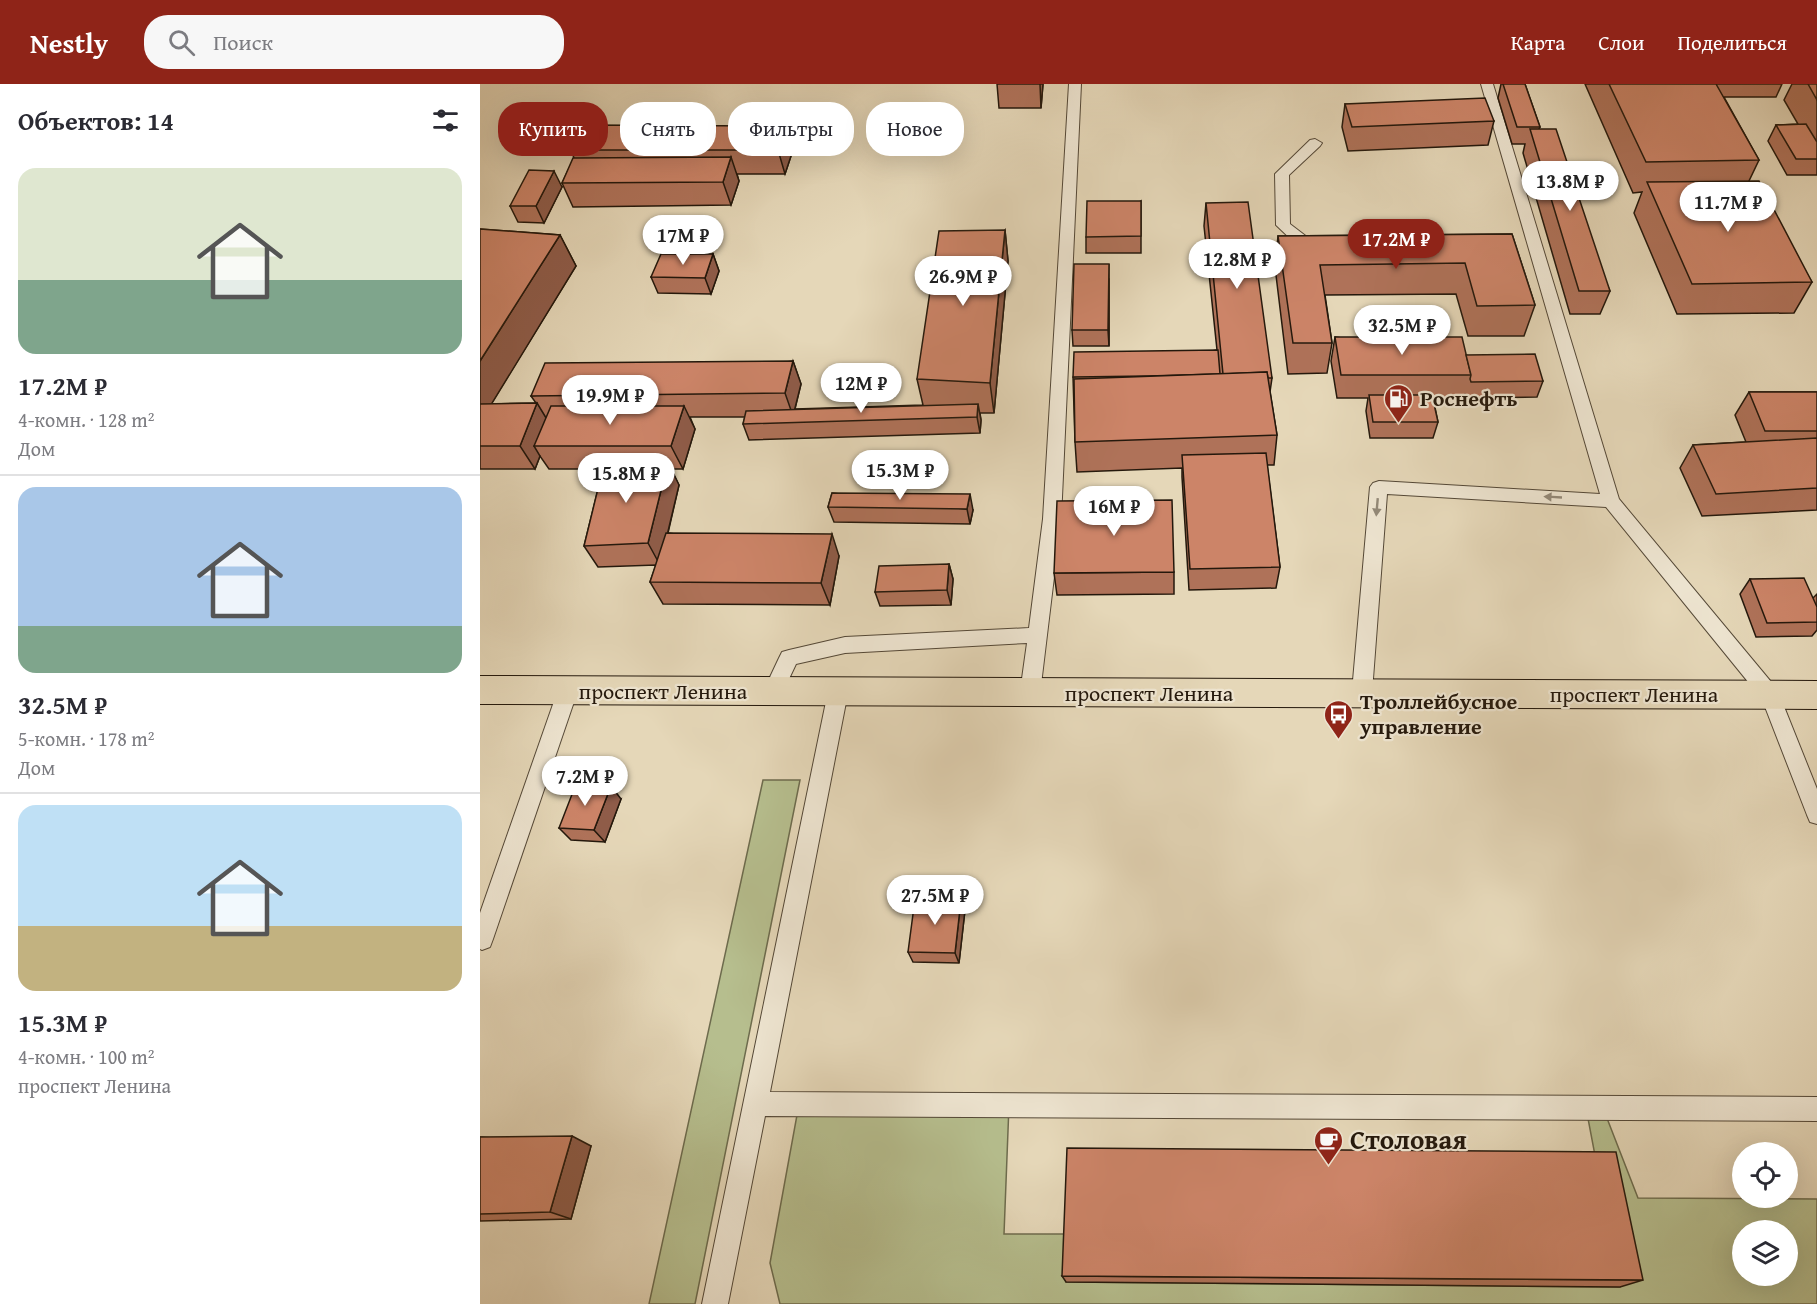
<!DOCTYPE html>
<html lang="ru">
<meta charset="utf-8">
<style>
body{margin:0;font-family:"Gentium Book Plus",serif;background:#f7f7f7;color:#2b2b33;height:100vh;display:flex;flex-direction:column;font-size:22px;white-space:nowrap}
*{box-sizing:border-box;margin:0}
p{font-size:20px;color:#7c7c81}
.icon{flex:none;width:33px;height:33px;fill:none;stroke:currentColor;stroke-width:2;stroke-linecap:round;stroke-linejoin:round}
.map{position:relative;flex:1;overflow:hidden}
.details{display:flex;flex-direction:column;background:#fff;width:480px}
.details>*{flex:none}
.hud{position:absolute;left:18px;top:18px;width:570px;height:54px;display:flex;gap:12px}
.fabs{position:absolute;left:1252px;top:1058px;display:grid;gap:12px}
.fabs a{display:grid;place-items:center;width:66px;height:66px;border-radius:50%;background:#fff;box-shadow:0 6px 24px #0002;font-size:30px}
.price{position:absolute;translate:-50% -51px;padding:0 14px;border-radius:21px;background:#fff;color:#222;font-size:20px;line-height:39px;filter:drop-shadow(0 2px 3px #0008)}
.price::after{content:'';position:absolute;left:50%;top:36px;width:18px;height:14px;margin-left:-9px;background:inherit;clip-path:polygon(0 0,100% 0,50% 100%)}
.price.selected{background:#8f2418;color:#fff}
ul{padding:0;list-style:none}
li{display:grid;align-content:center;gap:12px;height:318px;padding:0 18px}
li+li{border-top:2px solid #e1e1e2}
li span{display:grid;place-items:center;height:186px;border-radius:18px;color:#555}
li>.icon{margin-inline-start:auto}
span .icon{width:108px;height:108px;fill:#fffc;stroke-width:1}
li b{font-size:26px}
h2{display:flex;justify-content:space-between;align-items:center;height:72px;padding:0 18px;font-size:26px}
.pill{padding:0 21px;border-radius:24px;background:#fff;box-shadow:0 6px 24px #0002;font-size:21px;line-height:54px}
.pill.selected{background:#8f2418;color:#fff}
header{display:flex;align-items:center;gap:36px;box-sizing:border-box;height:84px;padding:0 30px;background:#8f2418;color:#fff}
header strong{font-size:28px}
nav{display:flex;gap:33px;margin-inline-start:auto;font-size:21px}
.search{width:420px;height:54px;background:#f7f7f7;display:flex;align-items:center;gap:15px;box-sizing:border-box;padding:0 21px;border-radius:24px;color:#7c7c81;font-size:22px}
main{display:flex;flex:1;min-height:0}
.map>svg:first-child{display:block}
</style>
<header>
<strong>Nestly</strong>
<div class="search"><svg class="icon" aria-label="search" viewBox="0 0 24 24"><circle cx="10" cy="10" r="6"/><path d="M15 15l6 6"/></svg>Поиск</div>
<nav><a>Карта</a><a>Слои</a><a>Поделиться</a></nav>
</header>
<main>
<section class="details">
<h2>Объектов: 14<svg class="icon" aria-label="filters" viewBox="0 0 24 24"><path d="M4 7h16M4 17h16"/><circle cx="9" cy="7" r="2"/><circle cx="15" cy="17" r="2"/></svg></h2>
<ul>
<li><span style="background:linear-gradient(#dfe7d0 60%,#7fa58c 0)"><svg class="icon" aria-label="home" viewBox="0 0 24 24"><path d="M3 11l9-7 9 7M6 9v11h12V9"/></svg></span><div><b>17.2M ₽</b><p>4-комн. · 128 m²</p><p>Дом</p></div></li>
<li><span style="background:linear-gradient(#a9c7e8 75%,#7fa58c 0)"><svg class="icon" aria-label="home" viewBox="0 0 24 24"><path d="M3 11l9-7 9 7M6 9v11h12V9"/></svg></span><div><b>32.5M ₽</b><p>5-комн. · 178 m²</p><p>Дом</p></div></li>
<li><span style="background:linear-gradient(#bfe0f5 65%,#c2b280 0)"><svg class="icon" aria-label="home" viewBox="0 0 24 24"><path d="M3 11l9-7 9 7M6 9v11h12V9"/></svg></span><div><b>15.3M ₽</b><p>4-комн. · 100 m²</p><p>проспект Ленина</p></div></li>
</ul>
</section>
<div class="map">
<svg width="1337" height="1220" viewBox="0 0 1337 1220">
<rect width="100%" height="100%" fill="#e5d7b8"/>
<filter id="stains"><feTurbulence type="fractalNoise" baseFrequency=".00333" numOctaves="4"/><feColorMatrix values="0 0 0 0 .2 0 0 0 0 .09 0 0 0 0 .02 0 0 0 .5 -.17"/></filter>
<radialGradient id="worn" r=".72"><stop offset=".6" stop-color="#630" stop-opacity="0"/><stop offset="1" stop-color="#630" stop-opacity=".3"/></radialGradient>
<g fill="#b6be8e" stroke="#6d6b4d" stroke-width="1.5" fill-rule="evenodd">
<polygon points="283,696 320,696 215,1220 169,1220"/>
<path d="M319,1020l210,1 -5,129h64l-2,48 554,5 -34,-179h17l35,90 179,1v105h-1037l-10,-41zM1263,1146h45v45h-45z"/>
</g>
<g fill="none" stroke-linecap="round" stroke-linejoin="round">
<defs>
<g id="service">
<polygon points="589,0 601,0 581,435 560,609 557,615 550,617 543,615 540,609 547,559 365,569 316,580 300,614 293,616 286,614 283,608 299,574 302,568 309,566 365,553 549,544 563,435"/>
<polygon points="1001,0 1013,0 1139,415 1297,605 1337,705 1337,740 1330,738 1327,731 1282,615 1126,423 907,410 892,608 889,614 882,616 875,614 872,608 890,403 893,399 899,397 1120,410"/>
<polygon points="835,55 842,59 840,62 809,91 810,140 844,166 837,171 817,161 796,141 795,90 830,56"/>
<polygon points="88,598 95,600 98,606 13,855 10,863 2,866 0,865 0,829 78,606 81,600"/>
<polygon points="358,600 365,602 368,608 290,1008 1337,1013 1337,1037 285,1032 248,1220 222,1220 348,608 351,602"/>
</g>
<polygon id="primary" points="0,592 1337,597 1337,625 0,620"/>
</defs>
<use href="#service" stroke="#544837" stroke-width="2"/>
<use href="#primary" stroke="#24180c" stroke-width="2"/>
<use href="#service" fill="#eee5d1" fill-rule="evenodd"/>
<use href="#primary" fill="#e5d7b8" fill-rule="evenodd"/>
</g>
<g fill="#af7259" stroke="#24180c" stroke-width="1.5">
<polygon points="517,0 563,0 561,24 519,24"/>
<polygon points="1021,0 1045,0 1060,43 1059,45 1130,207 1120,230 1090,230 1043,69 1045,60 1032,60 1018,14"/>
<polygon points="1105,0 1302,0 1296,13 1244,13 1279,76 1269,97 1332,198 1314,229 1197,230 1154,129 1162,108 1153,109"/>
<polygon points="1312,0 1337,0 1337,91 1307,91 1288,57 1296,41 1318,40 1304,16"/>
<polygon points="865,20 1014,37 1008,61 868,67 862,43"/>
<polygon points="306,42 313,66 305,90 257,90 259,97 251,121 93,123 82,99 94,74 91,66"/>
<polygon points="82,103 64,139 38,138 30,122"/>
<polygon points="661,117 661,169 606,169 606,153"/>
<polygon points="726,119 792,294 790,308 797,351 794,381 787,381 800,483 796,504 709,506 702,393 702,384 597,388 595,358 593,293 737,266 724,142"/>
<polygon points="0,145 80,151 96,182 11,320 56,319 51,312 313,277 321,300 315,325 443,321 437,295 525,146 528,177 514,329 500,329 501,336 500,349 269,356 263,340 265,333 210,333 215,345 203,385 191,385 199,401 188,449 359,472 350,521 183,520 170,498 176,481 118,483 104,462 123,385 69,385 60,372 55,385 0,385"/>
<polygon points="1032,150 1055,221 1044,252 988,252 976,210 845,211 852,259 847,289 808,290 795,183 798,152"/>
<polygon points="233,170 239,187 231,210 178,209 171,193"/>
<polygon points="629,196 629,262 593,262 592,246"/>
<polygon points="855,253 986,271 1063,297 1057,313 986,314 985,311 984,314 953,314 958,338 953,354 890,354 886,327 888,314 857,314 851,277"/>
<polygon points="1269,308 1337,308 1337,426 1222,432 1200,384 1213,361 1266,358 1255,331"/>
<polygon points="352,409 493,426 490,440 354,438 348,423"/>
<polygon points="469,480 473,495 471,521 400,522 395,508"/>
<polygon points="694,488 694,510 577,511 574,489"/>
<polygon points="1270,495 1333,514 1337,510 1337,546 1332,552 1276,553 1260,510"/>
<polygon points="141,715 125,758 91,756 79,744"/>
<polygon points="481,816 485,826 479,879 433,878 428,868"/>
<polygon points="0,1053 111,1062 91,1135 0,1137"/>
<polygon points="582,1192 1163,1196 1140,1203 586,1198"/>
</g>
<g fill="#8f5c49" stroke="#24180c" stroke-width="1.5">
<polygon points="560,0 563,0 561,24"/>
<polygon points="306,42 313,66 305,90 298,66"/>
<polygon points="251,73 259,97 251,121 243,98"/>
<polygon points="74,87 82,103 64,139 56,122"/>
<polygon points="525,146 528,177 514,329 510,299"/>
<polygon points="80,151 96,182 6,329 0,321 0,277"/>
<polygon points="233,170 239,187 231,210 225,194"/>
<polygon points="629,180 629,262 628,246"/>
<polygon points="313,277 321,300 313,332 305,309"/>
<polygon points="57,319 71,342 54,362 60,372 55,385 40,362"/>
<polygon points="498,320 501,336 500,349 497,333"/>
<polygon points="204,322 215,345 203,385 191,362"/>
<polygon points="188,378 199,401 180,481 168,459"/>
<polygon points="490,410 493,426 490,440 487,425"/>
<polygon points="352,450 359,472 350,521 341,499"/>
<polygon points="469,480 473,495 471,521 467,506"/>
<polygon points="131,702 141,715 125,758 114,746"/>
<polygon points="481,816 485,826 479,879 475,869"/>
<polygon points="92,1052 111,1062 91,1135 70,1128"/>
</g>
<g fill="#cc8468" stroke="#24180c" stroke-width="1.5">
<polygon points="1023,0 1045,0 1060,43 1037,43"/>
<polygon points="1129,0 1236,0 1279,76 1166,78"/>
<polygon points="1328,0 1337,0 1337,16"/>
<polygon points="1005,14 1014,37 872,43 865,20"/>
<polygon points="1326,40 1337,58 1337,75 1316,75 1296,41"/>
<polygon points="103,41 306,42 298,66 91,66"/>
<polygon points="1050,45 1076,45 1130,207 1099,207"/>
<polygon points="251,73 243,98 82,99 93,74"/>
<polygon points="49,86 74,87 56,122 30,122"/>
<polygon points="1279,97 1332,198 1212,200 1167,98"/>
<polygon points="607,117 661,117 661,152 606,153"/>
<polygon points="768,118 792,294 788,294 787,288 743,290 726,119"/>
<polygon points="0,145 80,151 0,277"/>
<polygon points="525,146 510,299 437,295 459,147"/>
<polygon points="1032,150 1055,221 997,222 985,179 840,181 852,259 813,259 798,152"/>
<polygon points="181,170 233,170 225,194 171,193"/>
<polygon points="594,180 629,180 628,246 592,246"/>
<polygon points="855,253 982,253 991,291 861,291"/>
<polygon points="738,266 740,290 668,292 593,293 594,268"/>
<polygon points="1055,270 1063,297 991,298 990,295 991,291 986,271"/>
<polygon points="313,277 305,309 51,312 65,279"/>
<polygon points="787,288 797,351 595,358 594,295"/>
<polygon points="1269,308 1337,308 1337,347 1285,347"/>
<polygon points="889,311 952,311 958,338 893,338"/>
<polygon points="57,319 40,362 0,362 0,320"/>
<polygon points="498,320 497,333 263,340 266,327"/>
<polygon points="71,322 204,322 191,362 54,362"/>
<polygon points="1337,354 1337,404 1236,410 1213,361"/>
<polygon points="786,369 800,483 710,485 702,371"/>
<polygon points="188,378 168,459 104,462 124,380"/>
<polygon points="352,409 490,410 487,425 348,423"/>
<polygon points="692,416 694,488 574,489 577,417"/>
<polygon points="186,449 352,450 341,499 170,498"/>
<polygon points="469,480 467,506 395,508 399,482"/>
<polygon points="1324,494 1337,523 1337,538 1287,539 1270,495"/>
<polygon points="96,700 131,702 114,746 79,744"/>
<polygon points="435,815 481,816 475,869 428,868"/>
<polygon points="92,1052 70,1128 0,1130 0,1053"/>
<polygon points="587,1064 1136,1068 1163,1196 582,1192"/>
</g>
<defs><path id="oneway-solid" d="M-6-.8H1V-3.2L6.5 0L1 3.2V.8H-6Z" transform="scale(1.5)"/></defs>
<g fill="#938978">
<use href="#oneway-solid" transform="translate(1073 413) rotate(-177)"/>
<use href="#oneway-solid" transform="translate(897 423) rotate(95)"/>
</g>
<defs>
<symbol id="fuel-pin" viewBox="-11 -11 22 30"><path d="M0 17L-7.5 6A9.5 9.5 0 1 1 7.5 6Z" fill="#8f2418" stroke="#eee5d1"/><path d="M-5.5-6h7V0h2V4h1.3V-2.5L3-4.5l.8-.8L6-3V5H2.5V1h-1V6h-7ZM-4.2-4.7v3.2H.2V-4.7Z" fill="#fff"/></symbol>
<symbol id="bus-pin" viewBox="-11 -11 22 30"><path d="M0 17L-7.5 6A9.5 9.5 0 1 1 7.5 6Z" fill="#8f2418" stroke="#eee5d1"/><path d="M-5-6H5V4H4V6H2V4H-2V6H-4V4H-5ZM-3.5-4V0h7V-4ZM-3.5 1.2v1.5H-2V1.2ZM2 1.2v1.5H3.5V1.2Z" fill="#fff"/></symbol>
<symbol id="cafe-pin" viewBox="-11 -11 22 30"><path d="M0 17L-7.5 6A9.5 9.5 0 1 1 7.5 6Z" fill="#8f2418" stroke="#eee5d1"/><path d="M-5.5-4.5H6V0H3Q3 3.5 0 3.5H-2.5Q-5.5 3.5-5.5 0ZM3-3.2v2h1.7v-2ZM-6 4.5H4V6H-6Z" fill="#fff"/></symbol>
</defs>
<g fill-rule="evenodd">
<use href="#fuel-pin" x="902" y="298" width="33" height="45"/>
<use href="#bus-pin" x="842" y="614" width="33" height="45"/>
<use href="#cafe-pin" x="832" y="1040" width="33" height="45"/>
</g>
<g text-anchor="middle" stroke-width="4.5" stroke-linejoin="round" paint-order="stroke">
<g font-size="22" font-weight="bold" fill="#24180c" stroke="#eee5d1" text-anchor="start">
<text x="940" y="322">Роснефть</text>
<text x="880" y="625">Троллейбусное<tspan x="880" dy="25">управление</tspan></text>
</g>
<g font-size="22" fill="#24180c" stroke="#eee5d1">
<text x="183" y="615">проспект Ленина</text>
<text x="669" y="617">проспект Ленина</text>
<text x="1154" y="618">проспект Ленина</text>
</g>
<g font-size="27" font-weight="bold" fill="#24180c" stroke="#eee5d1" text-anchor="start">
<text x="870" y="1065">Столовая</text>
</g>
</g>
<rect width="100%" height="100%" filter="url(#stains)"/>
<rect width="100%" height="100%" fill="url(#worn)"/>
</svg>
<div class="fabs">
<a><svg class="icon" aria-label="locate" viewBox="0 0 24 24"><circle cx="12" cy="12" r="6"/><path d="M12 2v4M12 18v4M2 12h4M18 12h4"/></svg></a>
<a><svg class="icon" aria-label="layers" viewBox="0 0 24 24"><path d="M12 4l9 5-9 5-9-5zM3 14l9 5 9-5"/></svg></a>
</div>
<b class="price" style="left:1090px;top:128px">13.8M ₽</b>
<b class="price" style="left:1248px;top:149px">11.7M ₽</b>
<b class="price" style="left:203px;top:182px">17M ₽</b>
<b class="price selected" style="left:916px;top:186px">17.2M ₽</b>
<b class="price" style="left:757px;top:206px">12.8M ₽</b>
<b class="price" style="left:483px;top:223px">26.9M ₽</b>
<b class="price" style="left:922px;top:272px">32.5M ₽</b>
<b class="price" style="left:381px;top:330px">12M ₽</b>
<b class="price" style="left:130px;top:342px">19.9M ₽</b>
<b class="price" style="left:420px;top:417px">15.3M ₽</b>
<b class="price" style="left:146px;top:420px">15.8M ₽</b>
<b class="price" style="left:634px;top:453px">16M ₽</b>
<b class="price" style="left:105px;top:723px">7.2M ₽</b>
<b class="price" style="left:455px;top:842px">27.5M ₽</b>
<div class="hud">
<a class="pill selected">Купить</a>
<a class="pill">Снять</a>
<a class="pill">Фильтры</a>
<a class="pill">Новое</a>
</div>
</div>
</main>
